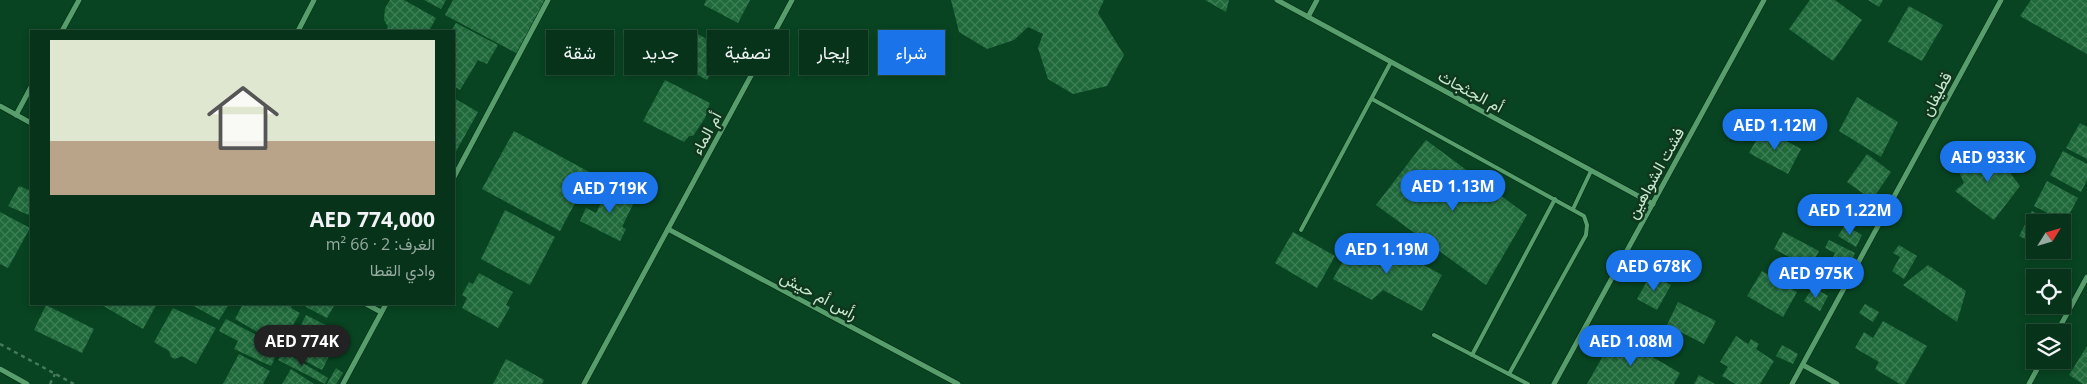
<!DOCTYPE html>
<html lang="ar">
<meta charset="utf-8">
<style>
body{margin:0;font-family:"Open Sans",Vazirmatn,sans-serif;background:#143f26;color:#f1f3f6;direction:rtl;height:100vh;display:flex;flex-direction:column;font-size:19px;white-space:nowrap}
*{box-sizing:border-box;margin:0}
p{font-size:16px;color:#98aaa2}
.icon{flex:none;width:28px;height:28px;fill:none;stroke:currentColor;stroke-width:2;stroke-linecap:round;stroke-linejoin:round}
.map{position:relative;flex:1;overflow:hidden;direction:ltr}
.panel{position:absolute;left:30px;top:30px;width:425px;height:275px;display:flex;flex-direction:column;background:#063319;border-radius:0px;box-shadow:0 2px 8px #0003,0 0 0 1px #274e38;direction:rtl}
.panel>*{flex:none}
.banner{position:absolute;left:470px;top:30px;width:475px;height:45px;direction:rtl;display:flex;gap:10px}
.needle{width:32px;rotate:53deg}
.controls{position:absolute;left:2026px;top:214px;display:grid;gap:10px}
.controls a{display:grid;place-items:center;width:45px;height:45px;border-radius:0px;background:#063319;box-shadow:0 2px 8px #0003,0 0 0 1px #274e38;font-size:25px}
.price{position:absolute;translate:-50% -42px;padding:0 11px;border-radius:18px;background:#1a73e8;color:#fff;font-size:16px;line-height:32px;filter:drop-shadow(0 1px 2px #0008)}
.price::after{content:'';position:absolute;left:50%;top:30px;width:15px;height:11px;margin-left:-8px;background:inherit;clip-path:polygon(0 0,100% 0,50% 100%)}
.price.active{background:#222;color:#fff}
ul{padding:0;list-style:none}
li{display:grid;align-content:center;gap:10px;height:265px;padding:0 20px}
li+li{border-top:1px solid #274e38}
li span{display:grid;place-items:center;height:155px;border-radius:0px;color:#555}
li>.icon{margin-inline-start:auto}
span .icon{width:90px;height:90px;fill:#fffc;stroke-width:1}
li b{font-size:21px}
.pill{padding:0 18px;border-radius:0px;background:#063319;box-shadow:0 2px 8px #0003,0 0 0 1px #274e38;font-size:18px;line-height:45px}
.pill.active{background:#1a73e8;color:#fff}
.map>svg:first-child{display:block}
</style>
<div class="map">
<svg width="2087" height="384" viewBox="0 0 2087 384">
<defs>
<pattern id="building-cross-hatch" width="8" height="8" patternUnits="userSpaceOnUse" patternTransform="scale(1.25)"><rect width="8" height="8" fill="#1f693b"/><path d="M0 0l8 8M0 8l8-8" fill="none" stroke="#3e7f56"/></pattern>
</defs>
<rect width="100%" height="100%" fill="#084421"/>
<g fill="url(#building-cross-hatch)">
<polygon points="390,0 404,0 436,18 429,31 386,31 388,27 384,20 385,8"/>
<polygon points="424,0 446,0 441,9"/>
<polygon points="453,0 547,0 518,54 445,15"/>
<polygon points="706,0 750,0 738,23 704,5"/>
<polygon points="951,0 1104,0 1098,13 1124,55 1107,86 1073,94 1048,79 1038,48 1043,34 1028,27 1014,40 987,49 959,32"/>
<polygon points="1205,0 1229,0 1226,12"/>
<polygon points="1810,0 1835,0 1862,20 1833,61 1789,29"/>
<polygon points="1868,0 1883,0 1879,7"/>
<polygon points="2031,0 2087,0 2087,54 2020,16"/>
<polygon points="1909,6 1943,25 1922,61 1888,42"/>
<polygon points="456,23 498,45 487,64 478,60 460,90 454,86 454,31 451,31"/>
<polygon points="690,30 724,48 707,80 673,62"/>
<polygon points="665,80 710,103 705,118 693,136 689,136 684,142 643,121"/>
<polygon points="1857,97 1898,122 1881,157 1839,131"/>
<polygon points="454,98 478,112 454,155"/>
<polygon points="2080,123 2087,127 2087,159 2066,148"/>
<polygon points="1763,128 1801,149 1788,174 1749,153"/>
<polygon points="514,131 591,173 560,231 482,189"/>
<polygon points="1426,140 1527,215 1486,285 1376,205"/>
<polygon points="1989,148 2007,159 2011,174 2020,186 1994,220 1955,191 1964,183 1959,172"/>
<polygon points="2063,151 2087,164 2087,180 2081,192 2050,175"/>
<polygon points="1867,154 1891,172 1872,200 1847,182"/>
<polygon points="2047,181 2078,198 2065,222 2034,206"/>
<polygon points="19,186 29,190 31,186 31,216 8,206"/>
<polygon points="610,186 635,200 622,227 626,229 620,241 580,221 586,208 596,213"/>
<polygon points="1857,199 1876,209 1867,226 1848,216"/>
<polygon points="505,210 555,237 530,285 481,259"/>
<polygon points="2032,211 2053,222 2035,222 2035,244 2019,236"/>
<polygon points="0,212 30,228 8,268 0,264"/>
<polygon points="1845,225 1862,235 1856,247 1838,236"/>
<polygon points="1293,232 1335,256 1317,288 1275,263"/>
<polygon points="1783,232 1819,251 1810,268 1774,249"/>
<polygon points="1356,238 1393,259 1398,251 1442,275 1422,311 1383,290 1372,300 1333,279"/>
<polygon points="1829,240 1855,253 1845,273 1829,265 1835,253 1825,248"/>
<polygon points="1899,245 1917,256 1904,279 1892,271 1900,257 1893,253"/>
<polygon points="1928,265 1966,291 1957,322 1903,285"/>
<polygon points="1762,271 1797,292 1783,317 1747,296"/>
<polygon points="479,273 513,292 506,305 510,307 498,328 462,308 467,298 462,295 469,282 473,284"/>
<polygon points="1651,274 1671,285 1657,310 1637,299"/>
<polygon points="1813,287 1828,296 1820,311 1804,301"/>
<polygon points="1678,302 1716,321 1704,344 1667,325"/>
<polygon points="100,304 157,304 143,329"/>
<polygon points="190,304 229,304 219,320"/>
<polygon points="243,304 292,304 291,308 300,313 281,346 235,319"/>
<polygon points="307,304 335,304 327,318 306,307"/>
<polygon points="1865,304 1879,312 1873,322 1859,313"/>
<polygon points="46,305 94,329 82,353 34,330"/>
<polygon points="173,308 216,328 196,364 182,356 175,359 171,357 169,351 154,342"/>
<polygon points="306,315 341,333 322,370 288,352"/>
<polygon points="226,319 280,348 271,366 234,349 238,341 219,331"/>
<polygon points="1883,321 1927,346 1905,384 1900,384 1875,369 1879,362 1855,348 1864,332 1873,338"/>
<polygon points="1615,335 1680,373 1674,384 1587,384"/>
<polygon points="1736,336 1748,344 1751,339 1759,344 1756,349 1774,361 1760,384 1735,384 1722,376 1728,367 1720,362"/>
<polygon points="1782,345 1798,354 1793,364 1776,356"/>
<polygon points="2087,346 2087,384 2083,384 2069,375"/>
<polygon points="283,351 328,378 325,384 278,360"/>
<polygon points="239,354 270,371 263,384 223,384"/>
<polygon points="506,359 544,380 542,384 493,384"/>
<polygon points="336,368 343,373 336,384 327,384"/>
<polygon points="291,369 314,384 282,384"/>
<polygon points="1699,375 1715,384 1694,384"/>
</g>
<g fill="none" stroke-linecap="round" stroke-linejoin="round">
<defs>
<g id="service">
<polyline points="1372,99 1584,216 1587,225 1586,235 1509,374"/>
<polyline points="1573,209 1591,171"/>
<polyline points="1301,230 1391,62"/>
<polyline points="1434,335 1528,384"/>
<polyline points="1472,355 1555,199"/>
</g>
<g id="minor">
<polyline points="1277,0 1653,204"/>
<polyline points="1308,17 1317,0"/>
<polyline points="62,31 79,0"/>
<polyline points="298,31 314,0"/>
<polyline points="0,106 31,123"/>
<polyline points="16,115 31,87"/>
<polyline points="454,177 548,0"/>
<polyline points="668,229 958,384"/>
<polyline points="366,304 381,312"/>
<polyline points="2057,332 2087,277"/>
<polyline points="1803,365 1837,384"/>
<polyline points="0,369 27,384"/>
<polyline points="343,384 386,304"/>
<polyline points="584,384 792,0"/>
<polyline points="1554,384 1764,0"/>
<polyline points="1792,384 2001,0"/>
<polyline points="2029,384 2042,360"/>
</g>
</defs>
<use href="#service" stroke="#002710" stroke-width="5"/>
<use href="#minor" stroke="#002710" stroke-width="6"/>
<g stroke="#457959" stroke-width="2.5" stroke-dasharray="4 4" stroke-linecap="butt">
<polyline points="0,344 74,384"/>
<polyline points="50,384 55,374"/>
</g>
<use href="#service" stroke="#579e6c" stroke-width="4"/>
<use href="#minor" stroke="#579e6c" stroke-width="5"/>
</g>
<g text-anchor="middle" stroke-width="5" stroke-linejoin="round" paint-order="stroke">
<g font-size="16" fill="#c8ebd0" stroke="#10371e">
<text transform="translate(1471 91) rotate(28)" y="6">أم الجثجاث</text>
<text transform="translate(1936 94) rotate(-62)" y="6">قطيفان</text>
<text transform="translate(706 133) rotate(-62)" y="6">أم الماء</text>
<text transform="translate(1655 173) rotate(-61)" y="6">فشت الشواهين</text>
<text transform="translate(819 295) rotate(28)" y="6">رأس أم حيش</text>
</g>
</g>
</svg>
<div class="controls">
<a><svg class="needle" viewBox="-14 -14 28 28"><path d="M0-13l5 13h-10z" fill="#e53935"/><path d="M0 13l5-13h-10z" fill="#98aaa2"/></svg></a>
<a><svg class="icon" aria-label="locate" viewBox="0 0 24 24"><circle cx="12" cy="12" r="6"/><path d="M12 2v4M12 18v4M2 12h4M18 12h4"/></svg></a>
<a><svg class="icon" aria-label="layers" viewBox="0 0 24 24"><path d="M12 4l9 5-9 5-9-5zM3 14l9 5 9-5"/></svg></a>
</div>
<b class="price" style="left:1775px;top:151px">AED 1.12M</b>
<b class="price" style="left:1988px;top:183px">AED 933K</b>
<b class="price" style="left:1453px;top:212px">AED 1.13M</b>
<b class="price" style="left:610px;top:214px">AED 719K</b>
<b class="price" style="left:1850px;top:236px">AED 1.22M</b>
<b class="price" style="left:1387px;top:275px">AED 1.19M</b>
<b class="price" style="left:1654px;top:292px">AED 678K</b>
<b class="price" style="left:1816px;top:299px">AED 975K</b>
<b class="price active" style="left:302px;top:367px">AED 774K</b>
<b class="price" style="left:1631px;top:367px">AED 1.08M</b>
<div class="banner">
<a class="pill active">شراء</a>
<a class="pill">إيجار</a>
<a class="pill">تصفية</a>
<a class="pill">جديد</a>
<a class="pill">شقة</a>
</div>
<section class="panel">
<ul>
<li><span style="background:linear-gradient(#dfe7d0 65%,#b9a48a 0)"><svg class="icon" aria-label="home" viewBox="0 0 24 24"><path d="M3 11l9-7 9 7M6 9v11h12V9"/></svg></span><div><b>AED 774,000</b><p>الغرف: 2 · 66 m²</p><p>وادي القطا</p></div></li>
</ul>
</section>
</div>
